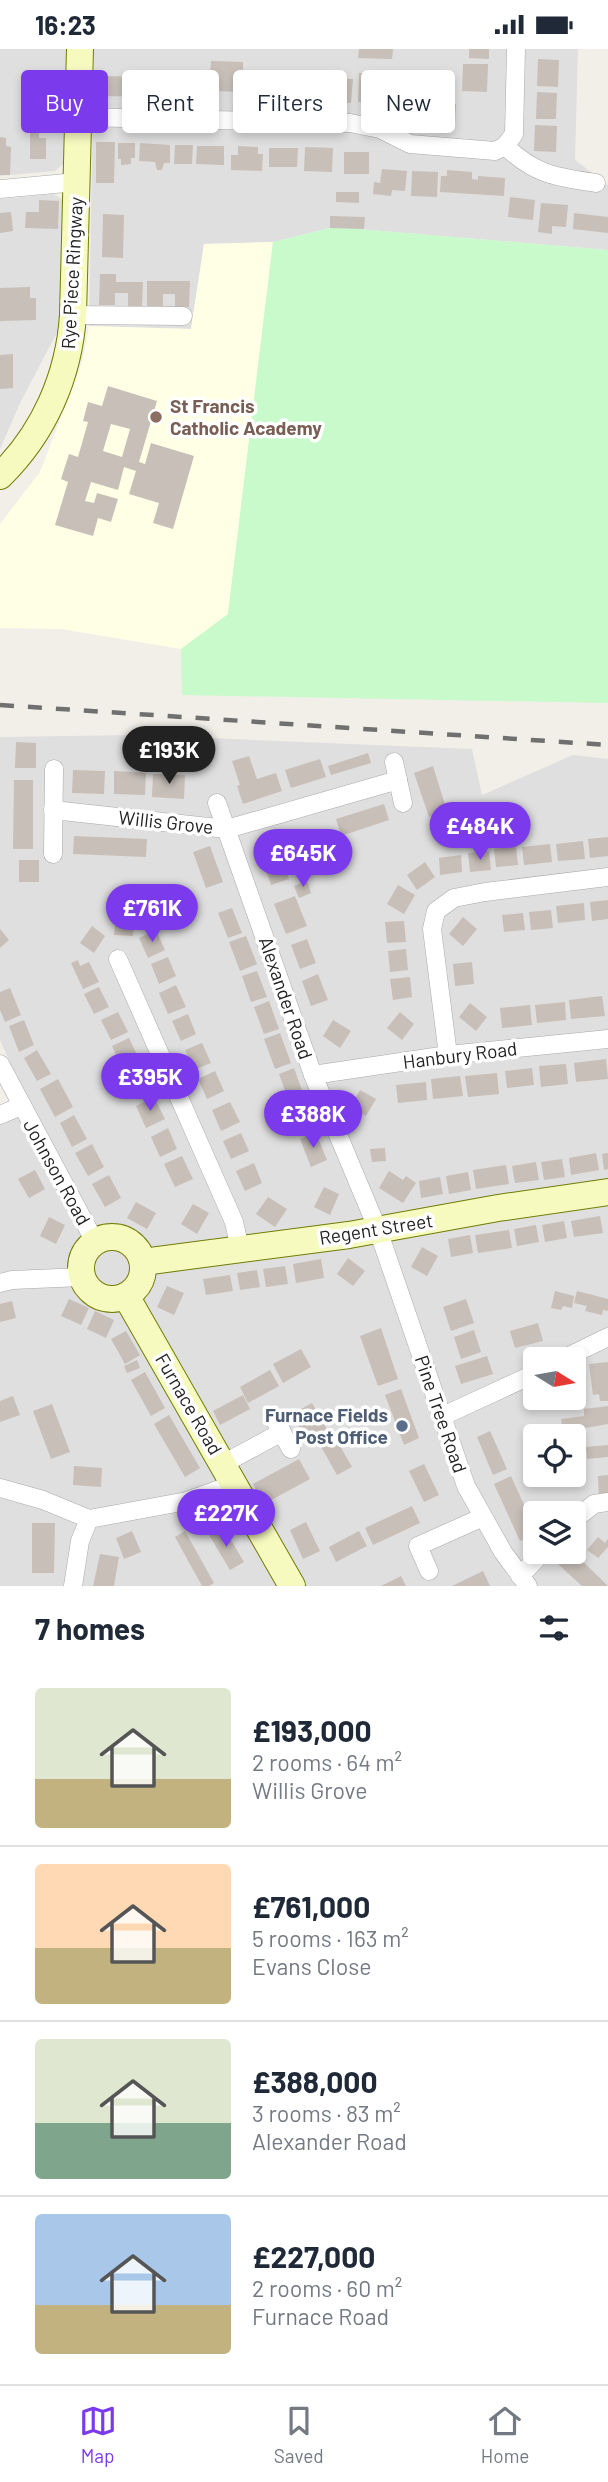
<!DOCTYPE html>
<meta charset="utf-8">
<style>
body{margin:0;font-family:Barlow,sans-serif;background:#f6f6f7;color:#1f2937;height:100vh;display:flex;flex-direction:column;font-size:26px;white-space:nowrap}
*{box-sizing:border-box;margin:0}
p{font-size:23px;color:#747a83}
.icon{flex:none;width:38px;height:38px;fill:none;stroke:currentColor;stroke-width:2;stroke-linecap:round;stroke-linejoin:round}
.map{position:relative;height:1537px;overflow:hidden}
.drawer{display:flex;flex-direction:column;background:#fff;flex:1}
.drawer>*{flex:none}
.hud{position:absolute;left:21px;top:21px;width:567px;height:63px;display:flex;gap:14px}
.needle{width:46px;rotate:101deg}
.tools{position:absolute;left:523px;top:1298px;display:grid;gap:14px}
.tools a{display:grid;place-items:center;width:63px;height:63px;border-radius:7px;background:#fff;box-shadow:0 4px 10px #0003;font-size:35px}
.price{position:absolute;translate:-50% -60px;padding:0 16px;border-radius:24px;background:#7c3aed;color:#fff;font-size:23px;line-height:46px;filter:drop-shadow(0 2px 4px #0008)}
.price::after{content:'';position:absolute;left:50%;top:42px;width:21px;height:16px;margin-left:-10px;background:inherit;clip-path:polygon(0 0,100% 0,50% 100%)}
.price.active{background:#222;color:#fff}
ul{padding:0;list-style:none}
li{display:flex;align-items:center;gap:21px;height:175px;padding:0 35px}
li+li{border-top:2px solid #e0e1e3}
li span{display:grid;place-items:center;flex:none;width:196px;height:140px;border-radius:7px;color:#555}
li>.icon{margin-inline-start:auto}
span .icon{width:84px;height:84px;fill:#fffc;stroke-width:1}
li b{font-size:30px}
h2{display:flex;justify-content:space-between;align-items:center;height:84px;padding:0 35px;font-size:30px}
.tag{padding:0 24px;border-radius:7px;background:#fff;box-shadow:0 4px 10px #0003;font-size:24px;line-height:63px}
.tag.active{background:#7c3aed;color:#fff}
.status{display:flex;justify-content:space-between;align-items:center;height:49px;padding:0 35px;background:#fff;direction:ltr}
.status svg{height:19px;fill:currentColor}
.tabs{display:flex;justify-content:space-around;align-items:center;height:98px;border-top:2px solid #e0e1e3;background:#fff;font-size:19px;color:#747a83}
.tabs a{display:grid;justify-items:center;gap:4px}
.tabs .active{color:#7c3aed}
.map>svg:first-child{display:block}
</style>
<div class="status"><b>16:23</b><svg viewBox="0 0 49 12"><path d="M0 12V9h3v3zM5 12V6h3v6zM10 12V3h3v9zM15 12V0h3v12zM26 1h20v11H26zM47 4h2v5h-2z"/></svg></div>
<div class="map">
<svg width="608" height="1537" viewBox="0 0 608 1537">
<rect width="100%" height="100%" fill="#f2efe9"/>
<g fill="#e0dfdf" fill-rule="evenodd">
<polygon points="0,0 67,0 65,113 55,122 0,127"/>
<polygon points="94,0 578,0 575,111 608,136 608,201 334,178 273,193 204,195 191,280 89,277"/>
<polygon points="53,145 64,151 61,276 21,352 0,400 0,150"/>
<path d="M135,686l337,14 10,46 91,-40 35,4v827h-608v-467l29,-13 -29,-66v-303zM536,1311h38v38h-38zM536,1388h38v38h-38zM536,1465h38v38h-38z"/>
</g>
<polygon fill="#ffffe5" points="273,193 228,566 181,600 61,580 0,579 0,475 40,423 82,313 89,277 191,280 204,195"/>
<polygon fill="#c8facc" points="334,178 608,201 608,654 182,646 181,600 228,565 273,193"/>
<g fill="#c7bfb8" fill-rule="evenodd">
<polygon points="359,0 393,0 392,10 358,9"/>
<polygon points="469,0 489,0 489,10 469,9"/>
<polygon points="538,10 559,11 558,38 537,37"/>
<polygon points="211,12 243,13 243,43 175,41 175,25 210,26"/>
<polygon points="463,15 488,15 487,43 462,42"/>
<polygon points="359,24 374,24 373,32 386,33 385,54 358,53"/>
<polygon points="99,27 168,28 168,48 99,47"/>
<polygon points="22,29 42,29 42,50 21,50"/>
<polygon points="331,29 353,30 351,54 329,53"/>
<polygon points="251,30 320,32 320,51 250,49"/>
<rect x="397" y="43" width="27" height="21"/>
<polygon points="537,43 557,44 556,70 536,70"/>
<polygon points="430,53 456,55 455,76 429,75"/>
<polygon points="535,76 557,77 556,103 534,102"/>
<polygon points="30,83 39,83 39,89 46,89 46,110 30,110"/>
<polygon points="0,88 6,89 6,97 11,98 10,126 0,126"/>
<polygon points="96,93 115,93 114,134 96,134"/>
<polygon points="118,94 135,94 135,109 131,109 131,115 121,116 121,110 118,110"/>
<polygon points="140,94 170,96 170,114 164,114 162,121 157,121 155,113 139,112"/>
<polygon points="175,96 193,96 192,115 174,115"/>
<polygon points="197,97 224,97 224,116 196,115"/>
<polygon points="238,97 258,98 258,105 263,105 262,122 231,121 231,106 238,106"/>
<polygon points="305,98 333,99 332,123 304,122"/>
<polygon points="269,99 298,99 297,118 269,118"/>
<rect x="344" y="103" width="25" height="22"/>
<polygon points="382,120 407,122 405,142 392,141 391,147 373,145 374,133 380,134"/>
<polygon points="447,121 472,123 472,130 478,131 478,127 505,129 504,147 440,143 441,127 447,127"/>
<polygon points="412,122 438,123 437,148 411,147"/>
<polygon points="336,143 359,143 359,154 336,153"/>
<polygon points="510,148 535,151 533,171 508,168"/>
<polygon points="39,151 59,152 58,180 25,179 26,163 39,163"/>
<polygon points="541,154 568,156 566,178 552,177 552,185 538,183"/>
<polygon points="11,163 13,182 0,184 0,164"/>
<polygon points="574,164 608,168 608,184 573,180"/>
<polygon points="103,165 124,166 123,209 102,208"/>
<polygon points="330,167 365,168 364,180 330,179"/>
<polygon points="100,225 116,225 116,233 143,233 142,257 128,257 128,244 115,244 115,256 99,256"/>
<polygon points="147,232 190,232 189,258 175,258 175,245 163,245 163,257 147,257"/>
<polygon points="30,238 30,249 36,249 36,271 0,272 0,239"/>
<polygon points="13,305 13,339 0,340 0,306"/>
<path d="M108,337l49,15 -18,61 6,2 6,-21 43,13 -21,73 -20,-6 6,-20 -30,-9 7,-23 -12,-4 -6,23 -27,-8 -6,19 9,2 3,-10 21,6 -7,23 -13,-4 -5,18 -38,-11 13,-43 -7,-3 8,-25 9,3 10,-35 -5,-1 5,-19 14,4zM111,375l19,5 -8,28 -19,-6z"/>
<polygon points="16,693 36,694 36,719 15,719"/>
<polygon points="368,704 371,714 331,726 328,717"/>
<polygon points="249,707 257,730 276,724 282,742 243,755 237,737 240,736 232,712"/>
<polygon points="320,710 326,728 291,739 285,721"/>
<polygon points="433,717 447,762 429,768 414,724"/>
<polygon points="73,721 105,722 104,745 72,744"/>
<polygon points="114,722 146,724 145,746 114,745"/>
<polygon points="153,725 185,726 184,750 152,748"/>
<polygon points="14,731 33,731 33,800 13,800"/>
<polygon points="384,755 389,771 341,787 336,770"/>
<polygon points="294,783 299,800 282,805 289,830 271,836 263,811 260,812 255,795"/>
<polygon points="74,787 147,790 146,808 73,805"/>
<polygon points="608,788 608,807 590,809 588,790"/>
<polygon points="583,792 585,810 558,812 556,795"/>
<polygon points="550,795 552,813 524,816 522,798"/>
<polygon points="210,797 223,833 206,839 193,803"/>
<polygon points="516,797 518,816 496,818 494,800"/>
<polygon points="489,802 491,821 470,823 468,804"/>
<polygon points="461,806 462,823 440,826 439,809"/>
<rect x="19" y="811" width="20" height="22"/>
<polygon points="425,813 435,828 417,841 407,826"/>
<polygon points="307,832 311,844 299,849 294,837"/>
<polygon points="398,836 415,846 404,865 387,855"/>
<polygon points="295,847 307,877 286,885 274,855"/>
<polygon points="608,851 608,870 592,872 590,853"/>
<polygon points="584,854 585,871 558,874 556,857"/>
<polygon points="232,859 242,884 228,889 218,864"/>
<polygon points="551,861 553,879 531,881 529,863"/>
<polygon points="523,864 525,881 504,883 502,866"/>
<polygon points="116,865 135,867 133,887 114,886"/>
<polygon points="463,868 477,880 463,897 449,885"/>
<polygon points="404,872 406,893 387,894 385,873"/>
<polygon points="92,877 105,887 94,904 80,894"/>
<polygon points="0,880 9,891 0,899"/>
<polygon points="156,881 165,901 148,909 139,889"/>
<polygon points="246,887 257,915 240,922 229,893"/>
<polygon points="307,890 316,914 300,920 291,896"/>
<polygon points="406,900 408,921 390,923 388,902"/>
<polygon points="168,908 176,927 159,935 151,915"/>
<polygon points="78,911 80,917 89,913 99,933 83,940 71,914"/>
<polygon points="472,913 474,935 455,937 453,915"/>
<polygon points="257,922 267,948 251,953 242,927"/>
<polygon points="318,925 328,951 311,957 302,932"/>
<polygon points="410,928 412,948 393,951 390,930"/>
<polygon points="176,936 186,958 168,965 159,944"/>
<polygon points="99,938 109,958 94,965 84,945"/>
<polygon points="10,939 21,966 5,973 0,961 0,943"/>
<polygon points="602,947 605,967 571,970 569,951"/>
<polygon points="269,952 279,980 264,985 254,958"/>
<polygon points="565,953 566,971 537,974 535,956"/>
<polygon points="470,954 487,968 476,982 459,968"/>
<polygon points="530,956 532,976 502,979 500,959"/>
<polygon points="118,963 128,983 111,991 101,971"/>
<polygon points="400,963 414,975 402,991 387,979"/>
<polygon points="188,965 196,985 181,992 172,972"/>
<polygon points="24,971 34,996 19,1003 9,977"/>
<polygon points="333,971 351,982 340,999 323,987"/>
<polygon points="280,984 291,1014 275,1020 264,990"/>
<polygon points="129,989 139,1010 122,1018 112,997"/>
<polygon points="202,994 211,1014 194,1021 185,1001"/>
<polygon points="37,1001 51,1025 37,1032 24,1009"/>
<polygon points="606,1010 608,1030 576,1033 574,1014"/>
<polygon points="566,1015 568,1035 541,1038 539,1017"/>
<polygon points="142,1019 151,1040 134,1048 125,1027"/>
<polygon points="294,1019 303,1044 288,1050 279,1025"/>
<polygon points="532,1019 534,1036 507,1039 505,1022"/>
<polygon points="215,1022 224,1042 207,1050 198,1030"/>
<polygon points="497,1024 499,1045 468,1048 465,1027"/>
<polygon points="460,1027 463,1047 433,1050 431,1030"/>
<polygon points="58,1030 73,1058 55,1068 40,1040"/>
<polygon points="426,1033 427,1051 398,1054 396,1036"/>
<polygon points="360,1041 376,1050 366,1067 350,1058"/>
<polygon points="154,1048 165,1070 146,1079 136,1057"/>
<polygon points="304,1052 314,1078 297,1084 287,1058"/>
<polygon points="230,1053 240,1073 221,1082 212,1061"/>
<polygon points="74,1066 87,1090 72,1098 60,1074"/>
<polygon points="168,1079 177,1100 160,1108 151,1088"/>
<polygon points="241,1084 249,1102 231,1110 223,1092"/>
<polygon points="316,1084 327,1111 311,1118 300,1090"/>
<polygon points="92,1095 104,1118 88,1127 75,1104"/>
<polygon points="385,1099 386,1112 372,1113 370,1100"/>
<polygon points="596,1104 599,1121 571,1126 569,1109"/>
<polygon points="608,1104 608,1120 604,1121 602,1105"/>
<polygon points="182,1107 193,1130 175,1138 164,1115"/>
<polygon points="562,1110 565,1128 544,1131 541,1113"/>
<polygon points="536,1113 539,1131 515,1134 512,1117"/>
<polygon points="254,1114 262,1134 245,1142 236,1122"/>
<polygon points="506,1116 509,1135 476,1140 473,1121"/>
<polygon points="35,1121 45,1140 29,1149 18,1130"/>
<polygon points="389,1122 403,1131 406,1127 416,1134 403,1154 379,1139"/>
<polygon points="468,1123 471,1141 449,1145 446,1127"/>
<polygon points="109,1126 121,1149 105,1158 92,1135"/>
<polygon points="440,1128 443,1145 421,1149 419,1132"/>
<polygon points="324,1138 339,1145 330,1166 314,1158"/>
<polygon points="268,1148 287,1160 275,1178 256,1165"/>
<polygon points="136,1153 156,1164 147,1180 127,1169"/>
<polygon points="193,1155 209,1164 197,1185 181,1175"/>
<polygon points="600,1167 603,1184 574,1188 571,1172"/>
<polygon points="49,1168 65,1176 56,1195 40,1187"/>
<polygon points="564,1172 567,1189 545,1193 542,1176"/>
<polygon points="536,1176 539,1193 517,1197 514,1180"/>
<polygon points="509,1181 512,1199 478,1204 475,1186"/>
<polygon points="470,1186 473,1204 451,1208 448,1190"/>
<polygon points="422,1198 438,1207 427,1227 411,1218"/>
<polygon points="348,1209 365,1222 353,1237 337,1225"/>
<polygon points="321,1210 324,1229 296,1234 293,1215"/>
<polygon points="285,1217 288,1235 266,1238 263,1220"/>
<polygon points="257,1221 260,1238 240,1241 237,1224"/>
<polygon points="230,1226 233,1242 206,1246 203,1230"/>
<polygon points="167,1237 184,1244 174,1266 157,1258"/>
<polygon points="555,1242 574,1247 572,1259 563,1257 561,1261 551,1259"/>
<polygon points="577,1242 608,1250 608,1262 603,1261 602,1266 585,1262 587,1257 574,1254"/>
<polygon points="69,1250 89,1259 81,1276 61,1267"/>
<polygon points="466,1250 474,1274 451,1282 443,1258"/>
<polygon points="12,1252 16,1269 0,1273 0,1255"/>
<polygon points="95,1262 114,1271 106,1289 87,1280"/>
<polygon points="538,1274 543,1292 515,1299 510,1282"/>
<polygon points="381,1279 398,1330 378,1337 360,1287"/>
<polygon points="474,1281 481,1303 461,1310 454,1288"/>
<polygon points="126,1282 140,1306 125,1315 111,1290"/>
<polygon points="301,1300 311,1318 283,1334 273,1315"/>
<polygon points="487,1307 493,1325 461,1335 455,1317"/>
<polygon points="137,1311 140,1319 127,1324 124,1317"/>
<polygon points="608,1313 608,1352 600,1352 599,1345 593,1346 589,1315"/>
<polygon points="270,1321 279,1337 248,1354 240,1338"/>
<polygon points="145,1323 165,1359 151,1367 131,1331"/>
<polygon points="401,1340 419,1389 404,1396 385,1346"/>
<polygon points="243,1346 250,1360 220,1376 213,1362"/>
<polygon points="13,1347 20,1366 0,1373 0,1352"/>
<polygon points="312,1354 328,1382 308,1393 292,1365"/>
<polygon points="52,1355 70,1403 51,1410 33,1362"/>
<polygon points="608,1357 608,1375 563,1383 561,1370 584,1367 584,1360"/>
<polygon points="169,1366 200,1419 185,1428 154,1375"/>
<polygon points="490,1382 507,1420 493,1426 477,1388"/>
<polygon points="335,1388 352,1418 337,1426 320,1396"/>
<polygon points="608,1396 608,1408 587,1410 586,1398"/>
<polygon points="299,1410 310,1430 264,1455 253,1435"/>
<polygon points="424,1415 439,1446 424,1453 409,1422"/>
<polygon points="74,1417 102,1419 101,1438 73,1436"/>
<polygon points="608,1426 608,1450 599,1451 598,1427"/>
<polygon points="511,1427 536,1482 536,1485 520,1492 494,1435"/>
<polygon points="412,1457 420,1474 373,1496 365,1479"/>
<polygon points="306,1473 320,1502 303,1510 290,1481"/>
<polygon points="32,1474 55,1474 54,1524 32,1524"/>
<polygon points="223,1478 244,1513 230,1521 209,1486"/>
<polygon points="132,1482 141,1503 124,1510 116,1489"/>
<polygon points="185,1482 214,1534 209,1537 202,1537 175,1488"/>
<polygon points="359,1482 367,1497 336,1513 329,1498"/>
<polygon points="598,1488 605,1494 608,1490 608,1498 598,1509 587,1501"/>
<polygon points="550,1503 573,1503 608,1537 582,1537 548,1506"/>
<polygon points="100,1505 119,1508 114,1537 93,1537"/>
<polygon points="483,1522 490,1537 452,1537"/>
<polygon points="401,1527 406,1537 381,1537"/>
</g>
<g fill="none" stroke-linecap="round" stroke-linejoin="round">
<defs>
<g id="street">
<polyline points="80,68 350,74 380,80 410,95 495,102 505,97 514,85 516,0"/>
<path d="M505,97c31,29 50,31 91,37"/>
<polyline points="0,140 77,133"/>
<polyline points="73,266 183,267"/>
<polyline points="394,713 403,754"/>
<polyline points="217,754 313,1026 378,1181 466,1437 503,1503 528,1537"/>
<polyline points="53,761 227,780 398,731"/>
<polyline points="53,805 54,720"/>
<polyline points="118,910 234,1173 240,1200"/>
<polyline points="448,1006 432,880 436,862 454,849 485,843 608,828"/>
<polyline points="0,1015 95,1193"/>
<polyline points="313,1026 448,1006 608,990"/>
<polyline points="0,1066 21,1057"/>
<polyline points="0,1234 12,1231 82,1228"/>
<polyline points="561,1311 608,1288"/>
<polyline points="272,1366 291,1400"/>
<polyline points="443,1367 536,1324"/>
<polyline points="223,1415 282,1383"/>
<polyline points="0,1439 43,1451 89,1470 187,1452 234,1435"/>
<polyline points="574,1471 594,1455 608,1453"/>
<polyline points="429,1522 418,1497 483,1468"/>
<polyline points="520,1527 543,1503"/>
<polyline points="73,1537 80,1492 89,1470"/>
</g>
<g id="secondary">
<path d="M0,427c44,-43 69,-100 73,-161l7,-266"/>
<circle cx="112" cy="1219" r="31"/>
<polyline points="143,1213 349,1186 498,1159 608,1143"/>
<polyline points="126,1247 292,1537"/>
</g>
</defs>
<use href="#street" stroke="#a9a9a9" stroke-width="19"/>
<use href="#secondary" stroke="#707d05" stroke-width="28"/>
<use href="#street" stroke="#fff" stroke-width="18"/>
<use href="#secondary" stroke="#f7fabf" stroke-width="26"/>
<polyline stroke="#707070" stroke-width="4.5" stroke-dasharray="14 14" stroke-linecap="butt" points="0,656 608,696"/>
</g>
<circle fill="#8d6e63" stroke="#fff" stroke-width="2.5" cx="156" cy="368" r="7"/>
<circle fill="#5c6f8a" stroke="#fff" stroke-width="2.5" cx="402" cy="1377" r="7"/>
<g text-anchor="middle" stroke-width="7" stroke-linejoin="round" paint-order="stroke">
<g font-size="19" fill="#222" stroke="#fff">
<text transform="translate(72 224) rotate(-87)" y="7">Rye Piece Ringway</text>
<text transform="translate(166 773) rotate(6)" y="7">Willis Grove</text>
<text transform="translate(286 949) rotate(71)" y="7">Alexander Road</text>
<text transform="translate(460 1006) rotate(-7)" y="7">Hanbury Road</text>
<text transform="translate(57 1123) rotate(61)" y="7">Johnson Road</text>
<text transform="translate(376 1180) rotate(-9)" y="7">Regent Street</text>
<text transform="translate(189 1355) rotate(60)" y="7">Furnace Road</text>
<text transform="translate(441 1365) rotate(71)" y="7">Pine Tree Road</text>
</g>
<g font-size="19" font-weight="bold" fill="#785e54" stroke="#fff" text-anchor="start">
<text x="170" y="364">St Francis<tspan x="170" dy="22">Catholic Academy</tspan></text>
</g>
<g font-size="19" font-weight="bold" fill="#4e5e75" stroke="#fff" text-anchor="end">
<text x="388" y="1373">Furnace Fields<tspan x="388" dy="22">Post Office</tspan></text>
</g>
</g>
</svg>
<div class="tools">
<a><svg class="needle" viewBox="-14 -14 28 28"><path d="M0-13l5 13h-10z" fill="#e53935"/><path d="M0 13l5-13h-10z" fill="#747a83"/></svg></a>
<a><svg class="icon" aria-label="locate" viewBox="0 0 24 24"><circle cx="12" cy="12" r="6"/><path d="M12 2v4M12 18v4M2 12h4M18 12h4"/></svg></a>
<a><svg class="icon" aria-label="layers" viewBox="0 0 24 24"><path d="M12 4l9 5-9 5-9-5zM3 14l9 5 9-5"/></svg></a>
</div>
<b class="price active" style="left:169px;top:737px">£193K</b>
<b class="price" style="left:480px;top:813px">£484K</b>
<b class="price" style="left:303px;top:840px">£645K</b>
<b class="price" style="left:152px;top:895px">£761K</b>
<b class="price" style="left:150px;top:1064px">£395K</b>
<b class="price" style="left:313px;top:1101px">£388K</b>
<b class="price" style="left:226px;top:1500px">£227K</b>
<div class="hud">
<a class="tag active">Buy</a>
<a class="tag">Rent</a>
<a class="tag">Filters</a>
<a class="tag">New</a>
</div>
</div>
<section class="drawer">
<h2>7 homes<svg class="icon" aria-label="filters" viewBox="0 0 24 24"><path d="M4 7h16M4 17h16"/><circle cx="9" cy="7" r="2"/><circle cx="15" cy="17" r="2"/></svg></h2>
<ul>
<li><span style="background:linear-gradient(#dfe7d0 65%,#c2b280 0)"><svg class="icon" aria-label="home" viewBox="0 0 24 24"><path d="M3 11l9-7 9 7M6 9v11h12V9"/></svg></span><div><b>£193,000</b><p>2 rooms · 64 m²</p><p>Willis Grove</p></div></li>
<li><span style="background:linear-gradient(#ffd9b3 60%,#c2b280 0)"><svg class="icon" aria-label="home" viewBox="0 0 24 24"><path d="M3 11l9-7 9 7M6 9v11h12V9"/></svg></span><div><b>£761,000</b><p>5 rooms · 163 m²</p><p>Evans Close</p></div></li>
<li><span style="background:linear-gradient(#dfe7d0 60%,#7fa58c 0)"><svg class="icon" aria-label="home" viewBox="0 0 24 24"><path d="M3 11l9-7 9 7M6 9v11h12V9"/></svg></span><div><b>£388,000</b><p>3 rooms · 83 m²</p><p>Alexander Road</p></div></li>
<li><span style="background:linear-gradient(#a9c7e8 65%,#c2b280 0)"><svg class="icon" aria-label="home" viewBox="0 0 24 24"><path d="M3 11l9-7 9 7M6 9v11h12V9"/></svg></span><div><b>£227,000</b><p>2 rooms · 60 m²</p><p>Furnace Road</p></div></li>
</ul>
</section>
<nav class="tabs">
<a class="active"><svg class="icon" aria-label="map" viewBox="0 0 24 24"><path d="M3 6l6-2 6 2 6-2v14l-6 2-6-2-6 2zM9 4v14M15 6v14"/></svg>Map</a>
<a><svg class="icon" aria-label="saved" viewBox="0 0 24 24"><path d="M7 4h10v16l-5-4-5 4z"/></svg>Saved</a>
<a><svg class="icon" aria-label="home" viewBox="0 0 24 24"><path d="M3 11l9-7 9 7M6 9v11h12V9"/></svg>Home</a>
</nav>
